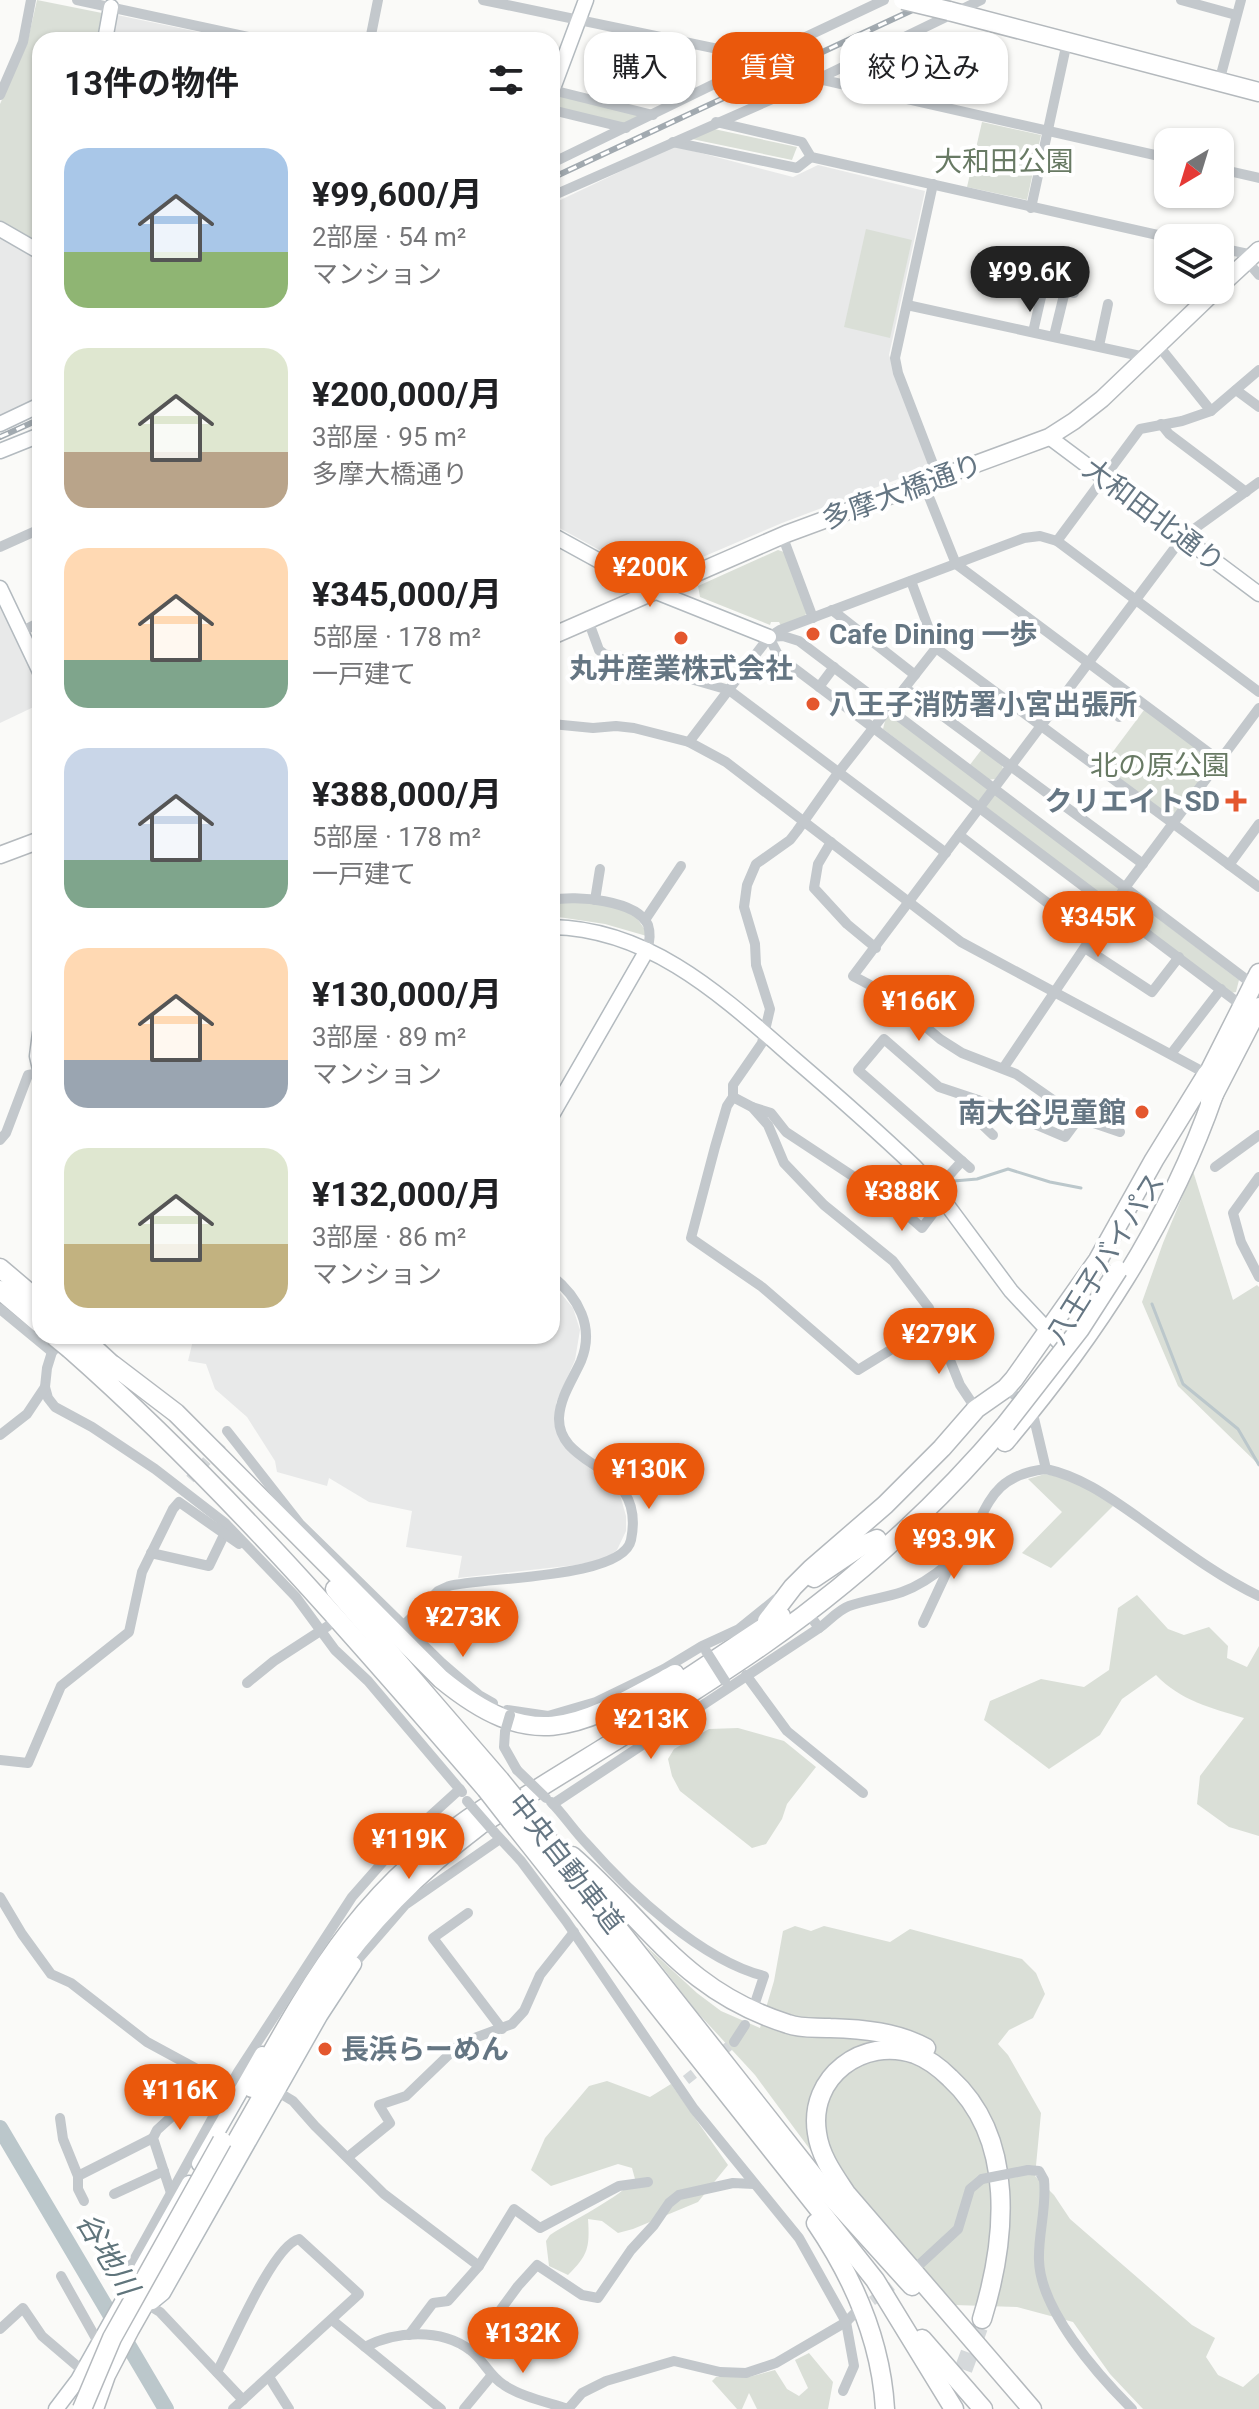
<!DOCTYPE html>
<html lang="ja">
<meta charset="utf-8">
<style>
body{margin:0;font-family:Roboto,"Noto Sans JP",sans-serif;background:#f6f6f6;color:#202124;height:100vh;display:flex;flex-direction:column;font-size:30px;white-space:nowrap}
*{box-sizing:border-box;margin:0}
p{font-size:26px;color:#757577}
.icon{flex:none;width:44px;height:44px;fill:none;stroke:currentColor;stroke-width:2;stroke-linecap:round;stroke-linejoin:round}
.map{position:relative;flex:1;overflow:hidden}
.sheet{position:absolute;left:32px;top:32px;width:528px;height:1312px;display:flex;flex-direction:column;background:#fff;border-radius:24px;box-shadow:0 2px 6px #0004}
.sheet>*{flex:none}
.guide{position:absolute;left:584px;top:32px;width:554px;height:72px;display:flex;gap:16px}
.needle{width:52px;rotate:218deg}
.controls{position:absolute;left:1154px;top:128px;display:grid;gap:16px}
.controls a{display:grid;place-items:center;width:80px;height:80px;border-radius:16px;background:#fff;box-shadow:0 2px 6px #0004;font-size:40px}
.price{position:absolute;translate:-50% -68px;padding:0 18px;border-radius:28px;background:#ea580c;color:#fff;font-size:26px;line-height:52px;filter:drop-shadow(0 2px 4px #0008)}
.price::after{content:'';position:absolute;left:50%;top:48px;width:24px;height:18px;margin-left:-12px;background:inherit;clip-path:polygon(0 0,100% 0,50% 100%)}
.price.current{background:#222;color:#fff}
ul{padding:0;list-style:none}
li{display:flex;align-items:center;gap:24px;height:200px;padding:0 32px}
li span{display:grid;place-items:center;flex:none;width:224px;height:160px;border-radius:24px;color:#555}
li>.icon{margin-inline-start:auto}
span .icon{width:96px;height:96px;fill:#fffc;stroke-width:1}
li b{font-size:34px}
h2{display:flex;justify-content:space-between;align-items:center;height:96px;padding:0 32px;font-size:34px}
.pill{padding:0 28px;border-radius:24px;background:#fff;box-shadow:0 2px 6px #0004;font-size:28px;line-height:72px}
.pill.current{background:#ea580c;color:#fff}
.map>svg:first-child{display:block}
</style>
<div class="map">
<svg width="1259" height="2409" viewBox="0 0 1259 2409">
<rect width="100%" height="100%" fill="#fafaf8"/>
<g fill="#e8e9e9">
<polygon points="117,15 237,40 112,40"/>
<polygon points="674,146 793,177 818,165 925,191 889,355 928,463 925,469 782,523 663,574 649,577 552,524 552,204"/>
<polygon points="0,237 40,259 40,399 0,417"/>
<polygon points="0,602 40,690 40,704 0,723"/>
<polygon points="552,1283 573,1308 580,1330 575,1360 556,1403 556,1431 569,1452 614,1487 620,1495 626,1516 626,1531 617,1550 605,1559 576,1565 458,1578 462,1556 406,1547 412,1511 369,1502 329,1478 327,1486 277,1472 275,1461 247,1417 215,1389 206,1364 188,1361 194,1336 552,1336"/>
</g>
<g fill="#dadfd7">
<polygon points="37,0 102,13 97,40 40,40 40,243 0,221 0,104 27,44"/>
<polygon points="559,95 643,115 623,125 556,109"/>
<polygon points="982,122 1041,135 1027,200 967,187"/>
<polygon points="714,129 797,147 792,160 692,139"/>
<polygon points="866,229 912,240 890,338 844,327"/>
<polygon points="778,550 784,552 807,611 805,616 781,626 779,622 771,622 770,625 700,597 698,586"/>
<polygon points="1147,706 1220,761 1173,823 1100,769"/>
<polygon points="893,716 1239,980 1236,992 1231,993 883,729 886,717"/>
<polygon points="982,749 1002,765 1003,769 995,779 987,780 969,766"/>
<polygon points="564,897 632,911 650,937 605,924 552,916 552,900"/>
<polygon points="1193,1171 1233,1300 1257,1285 1259,1287 1259,1465 1178,1386 1142,1302 1163,1243"/>
<path d="M1045,1474c28,5 47,15 68,32l-62,62 -29,-15 40,-41 -34,-33z"/>
<path d="M1137,1595l31,34 16,6 25,-8 19,19 -1,12 20,9 12,-21v190l-30,-9 -32,-23 3,-28 44,-58c-33,-10 -63,-17 -88,-43l-34,24 -22,36 -51,34 -65,-49 6,-19 51,-22 43,8 25,-17 9,-62z"/>
<polygon points="738,1728 784,1741 816,1767 787,1804 782,1819 766,1844 752,1848 680,1791 672,1776 668,1759 674,1749 709,1729"/>
<polygon points="795,1926 811,1931 824,1926 890,1942 910,1929 1022,1959 1036,1973 1045,1994 1033,2018 1009,2030 998,2044 1008,2055 1041,2113 1035,2176 1054,2195 1070,2219 1192,2325 1215,2338 1206,2357 1218,2375 1243,2387 1259,2373 1259,2409 1143,2409 1110,2374 1073,2322 1017,2307 954,2305 820,2163 755,2075 697,2012 646,1946 697,1993 721,2011 760,2028 774,1981 783,1931"/>
<path d="M607,2081l43,16 21,-13 57,81 -30,37 -65,27 -15,4 -16,-12 -14,-2c2,29 0,36 -20,56l-19,-9 -3,-25 4,-6c23,-15 69,-37 85,-56l-3,-11 -14,-4 -67,22 -20,-16 14,-32 44,-52z"/>
<polygon points="809,2353 833,2382 828,2409 757,2409 749,2393 742,2409 737,2409 712,2381 716,2377 749,2377 775,2370 787,2389 799,2396 808,2388 795,2360"/>
</g>
<g fill="none" stroke-linecap="round" stroke-linejoin="round">
<g stroke="#bbc7cb" stroke-width="3">
<polyline points="950,1186 954,1181 977,1179 1008,1169 1050,1182 1081,1188"/>
<polyline points="1152,1304 1183,1384 1238,1429 1259,1465"/>
</g>
<polyline stroke="#bbc7cb" stroke-width="16" points="0,2128 166,2409"/>
<g stroke="#d5d9db" stroke-width="10" stroke-dasharray="10 5" stroke-linecap="butt">
<polyline points="190,1479 222,1444"/>
<polyline points="686,2080 734,2042"/>
<polyline points="860,2310 905,2276"/>
</g>
<polyline stroke="#d5d9db" stroke-width="18" stroke-dasharray="18 9" stroke-linecap="butt" points="954,2395 982,2319"/>
<defs>
<g id="secondary">
<polyline points="105,40 111,7"/>
<polyline points="552,91 586,0"/>
<polyline points="0,229 40,252"/>
<polyline points="0,424 40,405"/>
<polyline points="1049,437 1259,594"/>
<polyline points="0,451 40,435"/>
<polyline points="552,535 654,591 769,637"/>
<polyline points="0,588 40,672"/>
<path d="M552,927c99,2 170,69 240,130 42,36 83,72 123,110l21,23 75,101 59,63"/>
<polyline points="40,1033 37,1056 40,1069"/>
<polyline points="552,1115 647,950"/>
<polyline points="199,2164 262,2054"/>
<polyline points="146,2303 152,2302 163,2293 320,2016 354,1964"/>
<polyline points="56,2409 78,2380 189,2183"/>
</g>
<g id="primary">
<polyline points="1220,286 1259,250"/>
<polyline points="552,636 786,534 1049,437 1074,421 1102,399 1216,290"/>
<polyline points="0,855 40,840"/>
</g>
<g id="highway">
<polyline points="949,11 1259,92"/>
<polyline points="1203,1084 1259,973"/>
<polyline points="1210,1102 1259,1007"/>
<polyline points="0,1268 40,1302"/>
<polyline points="0,1290 40,1324"/>
<polyline points="81,1336 120,1372"/>
<path d="M70,1349c152,134 284,287 416,440"/>
<path d="M113,1365l63,48 265,266c94,77 137,48 234,-5"/>
<path d="M1005,1442c88,-105 164,-218 209,-348"/>
<polyline points="814,1578 863,1545 877,1539"/>
<polyline points="335,1589 500,1780"/>
<polyline points="767,1621 793,1587 811,1569 885,1505 942,1448 976,1409 1006,1388 1014,1379 1098,1260 1154,1160 1207,1074"/>
<polyline points="656,1699 781,1616"/>
<polyline points="526,1812 824,2189 912,2286"/>
<polyline points="511,1821 875,2280 954,2409"/>
<path d="M572,1856c77,67 111,135 216,168 13,5 28,3 42,4 33,1 67,4 96,20"/>
<path d="M252,2088c67,-121 117,-207 237,-283"/>
<path d="M816,2223c38,56 65,117 69,186"/>
<path d="M982,2319c24,-78 35,-180 -32,-241 -10,-10 -22,-19 -35,-24 -52,-18 -107,23 -98,79 3,23 17,42 29,60l186,216"/>
<polyline points="922,2339 983,2409"/>
<path d="M94,2409l12,-34 24,-46 196,-345c43,-63 93,-113 154,-159 94,-60 191,-116 283,-180 90,-63 172,-137 243,-221"/>
</g>
</defs>
<use href="#secondary" stroke="#b3babf" stroke-width="17"/>
<use href="#primary" stroke="#b5babe" stroke-width="19"/>
<use href="#highway" stroke="#b4b9bd" stroke-width="21"/>
<g stroke="#c3c8cc" stroke-width="10">
<polyline points="77,0 262,40"/>
<polyline points="483,0 761,58"/>
<polyline points="1181,0 1236,15"/>
<polyline points="370,40 378,0"/>
<polyline points="819,79 1168,158"/>
<polyline points="1219,82 1241,0"/>
<polyline points="552,90 653,115"/>
<polyline points="0,95 23,42 31,0"/>
<polyline points="552,110 626,128"/>
<polyline points="716,122 802,142 811,157 1171,238"/>
<polyline points="673,142 797,168 811,157"/>
<polyline points="552,163 745,69 761,58 884,0"/>
<polyline points="1220,169 1259,178"/>
<polyline points="933,184 895,358 898,373 938,477"/>
<polyline points="552,196 818,79 981,0"/>
<polyline points="1031,208 1067,42"/>
<polyline points="1220,248 1253,255"/>
<polyline points="1247,261 1259,275"/>
<polyline points="1055,289 1074,293"/>
<polyline points="907,305 1145,357"/>
<polyline points="1033,332 1044,284"/>
<polyline points="1054,336 1065,291"/>
<polyline points="1158,345 1211,411"/>
<polyline points="1099,346 1108,304"/>
<polyline points="1236,390 1259,407"/>
<polyline points="1161,424 1169,434 1246,492"/>
<polyline points="923,482 956,564 1220,761"/>
<polyline points="782,535 813,618"/>
<polyline points="1057,541 1140,429 1182,421 1211,411 1259,370"/>
<polyline points="0,547 40,529"/>
<polyline points="911,581 936,648 1259,887"/>
<polyline points="832,610 915,675"/>
<polyline points="588,620 599,650 604,654 729,690 946,853"/>
<polyline points="21,632 40,622"/>
<polyline points="769,637 777,653 786,662 1245,1008"/>
<polyline points="771,637 783,636 799,641 1255,986"/>
<polyline points="936,648 838,773 797,831 790,840 756,864 747,885 744,907 755,944 756,965 770,1009 762,1043 733,1085 733,1097 727,1106 715,1147 691,1238 762,1287 858,1370 936,1322"/>
<polyline points="819,687 834,667"/>
<polyline points="905,688 1143,864"/>
<polyline points="1119,717 1134,697"/>
<polyline points="552,724 593,728 616,726 634,728 689,742 726,762 961,942 1207,1074"/>
<polyline points="689,742 769,637 780,630 1024,538 1040,536 1057,541 1259,692"/>
<polyline points="959,835 1092,937"/>
<polyline points="831,842 818,864 814,888 847,924 876,948"/>
<polyline points="1229,865 1259,824"/>
<path d="M552,900c23,-5 85,0 96,25 3,9 2,16 -1,25"/>
<polyline points="595,900 600,869"/>
<polyline points="645,920 681,866"/>
<polyline points="1085,948 1152,992 1179,957"/>
<polyline points="1171,1054 1221,989"/>
<polyline points="1004,1067 1124,889 1259,708"/>
<polyline points="733,1097 752,1107 768,1125 784,1163 824,1205 893,1261 929,1308 960,1385 976,1409"/>
<polyline points="978,1100 969,1112 993,1135"/>
<polyline points="752,1107 771,1113 786,1132 895,1204 922,1228 943,1200"/>
<polyline points="1120,1132 1079,1118 1016,1074 962,1053 940,1039 887,994 853,976 1183,537 1259,482"/>
<polyline points="0,1140 6,1133 28,1075 40,1073"/>
<polyline points="1215,1167 1259,1135"/>
<polyline points="970,1168 858,1070 884,1039 939,1087 978,1100 1065,1137 1079,1118"/>
<polyline points="1259,1177 1233,1213 1241,1242 1259,1277"/>
<polyline points="936,1190 962,1161"/>
<polyline points="0,1309 52,1352"/>
<polyline points="63,1341 52,1352 47,1368 45,1387 48,1398 55,1407 92,1427 155,1469 225,1523 296,1597 335,1650 368,1681 462,1792"/>
<path d="M1006,1388l26,22 14,59c36,8 63,28 93,49 38,27 78,58 120,78"/>
<polyline points="227,1431 300,1524 442,1663 479,1695 493,1703"/>
<polyline points="0,1435 27,1414 45,1387"/>
<polyline points="151,1553 209,1566 224,1535"/>
<polyline points="923,1623 951,1563"/>
<path d="M404,1625l34,-34 11,-5c35,-9 174,-7 182,-46 16,-77 -73,-70 -72,-122 1,-21 14,-39 22,-57 14,-34 -3,-64 -29,-85"/>
<path d="M819,1628c9,-6 19,-18 30,-22 16,-6 36,-8 53,-14 17,-6 34,-18 47,-29 42,-35 26,-86 97,-94"/>
<polyline points="746,1675 787,1731 863,1793"/>
<polyline points="247,1683 274,1661 328,1626"/>
<polyline points="507,1710 548,1716 596,1702 664,1669 702,1646 739,1629 776,1599"/>
<polyline points="505,1732 504,1747 517,1770"/>
<polyline points="0,1760 28,1763 61,1686 129,1632 142,1572 173,1509 179,1502 239,1544"/>
<path d="M551,1802c13,13 23,29 36,42 43,49 114,116 177,132l-8,24"/>
<polyline points="553,1804 819,1628 814,1621"/>
<polyline points="494,1832 521,1861 566,1921 694,2109 799,2238 846,2322 854,2366 843,2391"/>
<polyline points="0,1897 22,1934 51,1974 71,1983 147,2042 230,2087"/>
<polyline points="468,1913 433,1938 502,2029"/>
<polyline points="354,1964 405,1905 500,1839"/>
<polyline points="734,2042 745,2025"/>
<polyline points="278,2092 293,2101 315,2126 384,2194 479,2266 448,2301 433,2303 409,2335"/>
<polyline points="60,2118 63,2139 78,2176 153,2138"/>
<polyline points="348,2157 390,2123 379,2105 406,2096 461,2043 512,2024 524,2011 540,1975 574,1932"/>
<path d="M1028,2170l11,1 5,9c3,27 -6,54 -5,80 1,50 59,115 93,149"/>
<polyline points="78,2176 78,2189 84,2201"/>
<polyline points="171,2193 153,2138 157,2130 213,2079"/>
<polyline points="114,2194 164,2171"/>
<polyline points="919,2265 958,2229 970,2189 982,2179"/>
<polyline points="479,2266 514,2209 540,2228 619,2186 648,2182"/>
<polyline points="61,2276 98,2342"/>
<polyline points="131,2295 122,2286 123,2280 238,2072 352,1897 396,1847 460,1789"/>
<polyline points="145,2303 160,2312 243,2400"/>
<polyline points="332,2320 441,2409"/>
<polyline points="0,2329 23,2308 42,2336 83,2371"/>
<path d="M365,2347c30,-16 76,-19 105,3 13,9 20,27 34,35 18,12 43,17 64,24"/>
<polyline points="471,2350 518,2286 537,2265 582,2295 598,2298 631,2250 654,2225 669,2203 679,2195 733,2183 754,2184"/>
<path d="M217,2372c14,-26 56,-127 82,-133l60,55 -126,115"/>
<polyline points="269,2377 289,2409"/>
<polyline points="464,2409 492,2375"/>
<polyline points="568,2409 582,2393 606,2381 674,2361 720,2372 746,2373 776,2363 846,2322 855,2313"/>
</g>
<use href="#secondary" stroke="#fff" stroke-width="14"/>
<use href="#primary" stroke="#fff" stroke-width="16"/>
<use href="#highway" stroke="#fff" stroke-width="18"/>
<defs>
<g id="rail">
<polyline points="552,178 934,0"/>
<polyline points="0,437 40,419"/>
</g>
</defs>
<use href="#rail" stroke="#a2aab0" stroke-width="6"/>
<use href="#rail" stroke="#fff" stroke-width="3" stroke-dasharray="9" stroke-linecap="butt"/>
<defs>
<g id="highway-bridge">
<polyline points="903,0 949,11"/>
<polyline points="54,1336 70,1349"/>
<polyline points="1006,1424 1080,1329 1118,1270"/>
<polyline points="500,1780 526,1812"/>
<polyline points="486,1789 511,1821"/>
<polyline points="82,2409 112,2338 222,2141"/>
</g>
</defs>
<use href="#highway-bridge" stroke="#b4b9bd" stroke-width="21" stroke-linecap="butt"/>
<g stroke="#c3c8cc" stroke-width="10">
<polyline points="706,1651 725,1681"/>
<polyline points="505,1732 510,1715"/>
<polyline points="517,1770 546,1798"/>
<polyline points="467,1801 494,1832"/>
<polyline points="982,2179 1028,2170"/>
</g>
<use href="#highway-bridge" stroke="#fff" stroke-width="18"/>
</g>
<g fill="#e4572e" stroke="#fff" stroke-width="3">
<circle cx="813" cy="634" r="8"/>
<circle cx="681" cy="638" r="8"/>
<circle cx="813" cy="704" r="8"/>
<path d="M1232 789h8v8h8v8h-8v8h-8v-8h-8v-8h8z"/>
<circle cx="1142" cy="1112" r="8"/>
<circle cx="325" cy="2049" r="8"/>
</g>
<g text-anchor="middle" stroke-width="8" stroke-linejoin="round" paint-order="stroke">
<g font-size="28" fill="#687a64" stroke="#fff">
<text x="1004" y="171">大和田公園</text>
<text x="1160" y="775">北の原公園</text>
</g>
<g font-size="28" fill="#657683" stroke="#fff">
<text transform="translate(902 491) rotate(-20)" y="10">多摩大橋通り</text>
<text transform="translate(1154 515) rotate(37)" y="10">大和田北通り</text>
<text transform="translate(1105 1258) rotate(-58)" y="10">八王子バイパス</text>
<text transform="translate(566 1863) rotate(52)" y="10">中央自動車道</text>
</g>
<g font-size="28" font-weight="bold" fill="#657683" stroke="#fff" text-anchor="start">
<text x="829" y="644">Cafe Dining 一歩</text>
<text x="681" y="678" text-anchor="middle">丸井産業株式会社</text>
<text x="829" y="714">八王子消防署小宮出張所</text>
<text x="1220" y="811" text-anchor="end">クリエイトSD</text>
<text x="1126" y="1122" text-anchor="end">南大谷児童館</text>
<text x="341" y="2059">長浜らーめん</text>
</g>
<g font-size="30" font-style="italic" fill="#60757c" stroke="#fff">
<text transform="translate(107 2254) rotate(59)" y="10">谷地川</text>
</g>
</g>
</svg>
<div class="controls">
<a><svg class="needle" viewBox="-14 -14 28 28"><path d="M0-13l5 13h-10z" fill="#e53935"/><path d="M0 13l5-13h-10z" fill="#757577"/></svg></a>
<a><svg class="icon" aria-label="layers" viewBox="0 0 24 24"><path d="M12 4l9 5-9 5-9-5zM3 14l9 5 9-5"/></svg></a>
</div>
<b class="price current" style="left:1030px;top:314px">¥99.6K</b>
<b class="price" style="left:650px;top:609px">¥200K</b>
<b class="price" style="left:1098px;top:959px">¥345K</b>
<b class="price" style="left:919px;top:1043px">¥166K</b>
<b class="price" style="left:902px;top:1233px">¥388K</b>
<b class="price" style="left:939px;top:1376px">¥279K</b>
<b class="price" style="left:649px;top:1511px">¥130K</b>
<b class="price" style="left:954px;top:1581px">¥93.9K</b>
<b class="price" style="left:463px;top:1659px">¥273K</b>
<b class="price" style="left:651px;top:1761px">¥213K</b>
<b class="price" style="left:409px;top:1881px">¥119K</b>
<b class="price" style="left:180px;top:2132px">¥116K</b>
<b class="price" style="left:523px;top:2375px">¥132K</b>
<div class="guide">
<a class="pill">購入</a>
<a class="pill current">賃貸</a>
<a class="pill">絞り込み</a>
</div>
<section class="sheet">
<h2>13件の物件<svg class="icon" aria-label="filters" viewBox="0 0 24 24"><path d="M4 7h16M4 17h16"/><circle cx="9" cy="7" r="2"/><circle cx="15" cy="17" r="2"/></svg></h2>
<ul>
<li><span style="background:linear-gradient(#a9c7e8 65%,#8fb573 0)"><svg class="icon" aria-label="home" viewBox="0 0 24 24"><path d="M3 11l9-7 9 7M6 9v11h12V9"/></svg></span><div><b>¥99,600/月</b><p>2部屋 · 54 m²</p><p>マンション</p></div></li>
<li><span style="background:linear-gradient(#dfe7d0 65%,#b9a48a 0)"><svg class="icon" aria-label="home" viewBox="0 0 24 24"><path d="M3 11l9-7 9 7M6 9v11h12V9"/></svg></span><div><b>¥200,000/月</b><p>3部屋 · 95 m²</p><p>多摩大橋通り</p></div></li>
<li><span style="background:linear-gradient(#ffd9b3 70%,#7fa58c 0)"><svg class="icon" aria-label="home" viewBox="0 0 24 24"><path d="M3 11l9-7 9 7M6 9v11h12V9"/></svg></span><div><b>¥345,000/月</b><p>5部屋 · 178 m²</p><p>一戸建て</p></div></li>
<li><span style="background:linear-gradient(#c9d6e8 70%,#7fa58c 0)"><svg class="icon" aria-label="home" viewBox="0 0 24 24"><path d="M3 11l9-7 9 7M6 9v11h12V9"/></svg></span><div><b>¥388,000/月</b><p>5部屋 · 178 m²</p><p>一戸建て</p></div></li>
<li><span style="background:linear-gradient(#ffd9b3 70%,#9aa5b1 0)"><svg class="icon" aria-label="home" viewBox="0 0 24 24"><path d="M3 11l9-7 9 7M6 9v11h12V9"/></svg></span><div><b>¥130,000/月</b><p>3部屋 · 89 m²</p><p>マンション</p></div></li>
<li><span style="background:linear-gradient(#dfe7d0 60%,#c2b280 0)"><svg class="icon" aria-label="home" viewBox="0 0 24 24"><path d="M3 11l9-7 9 7M6 9v11h12V9"/></svg></span><div><b>¥132,000/月</b><p>3部屋 · 86 m²</p><p>マンション</p></div></li>
</ul>
</section>
</div>
